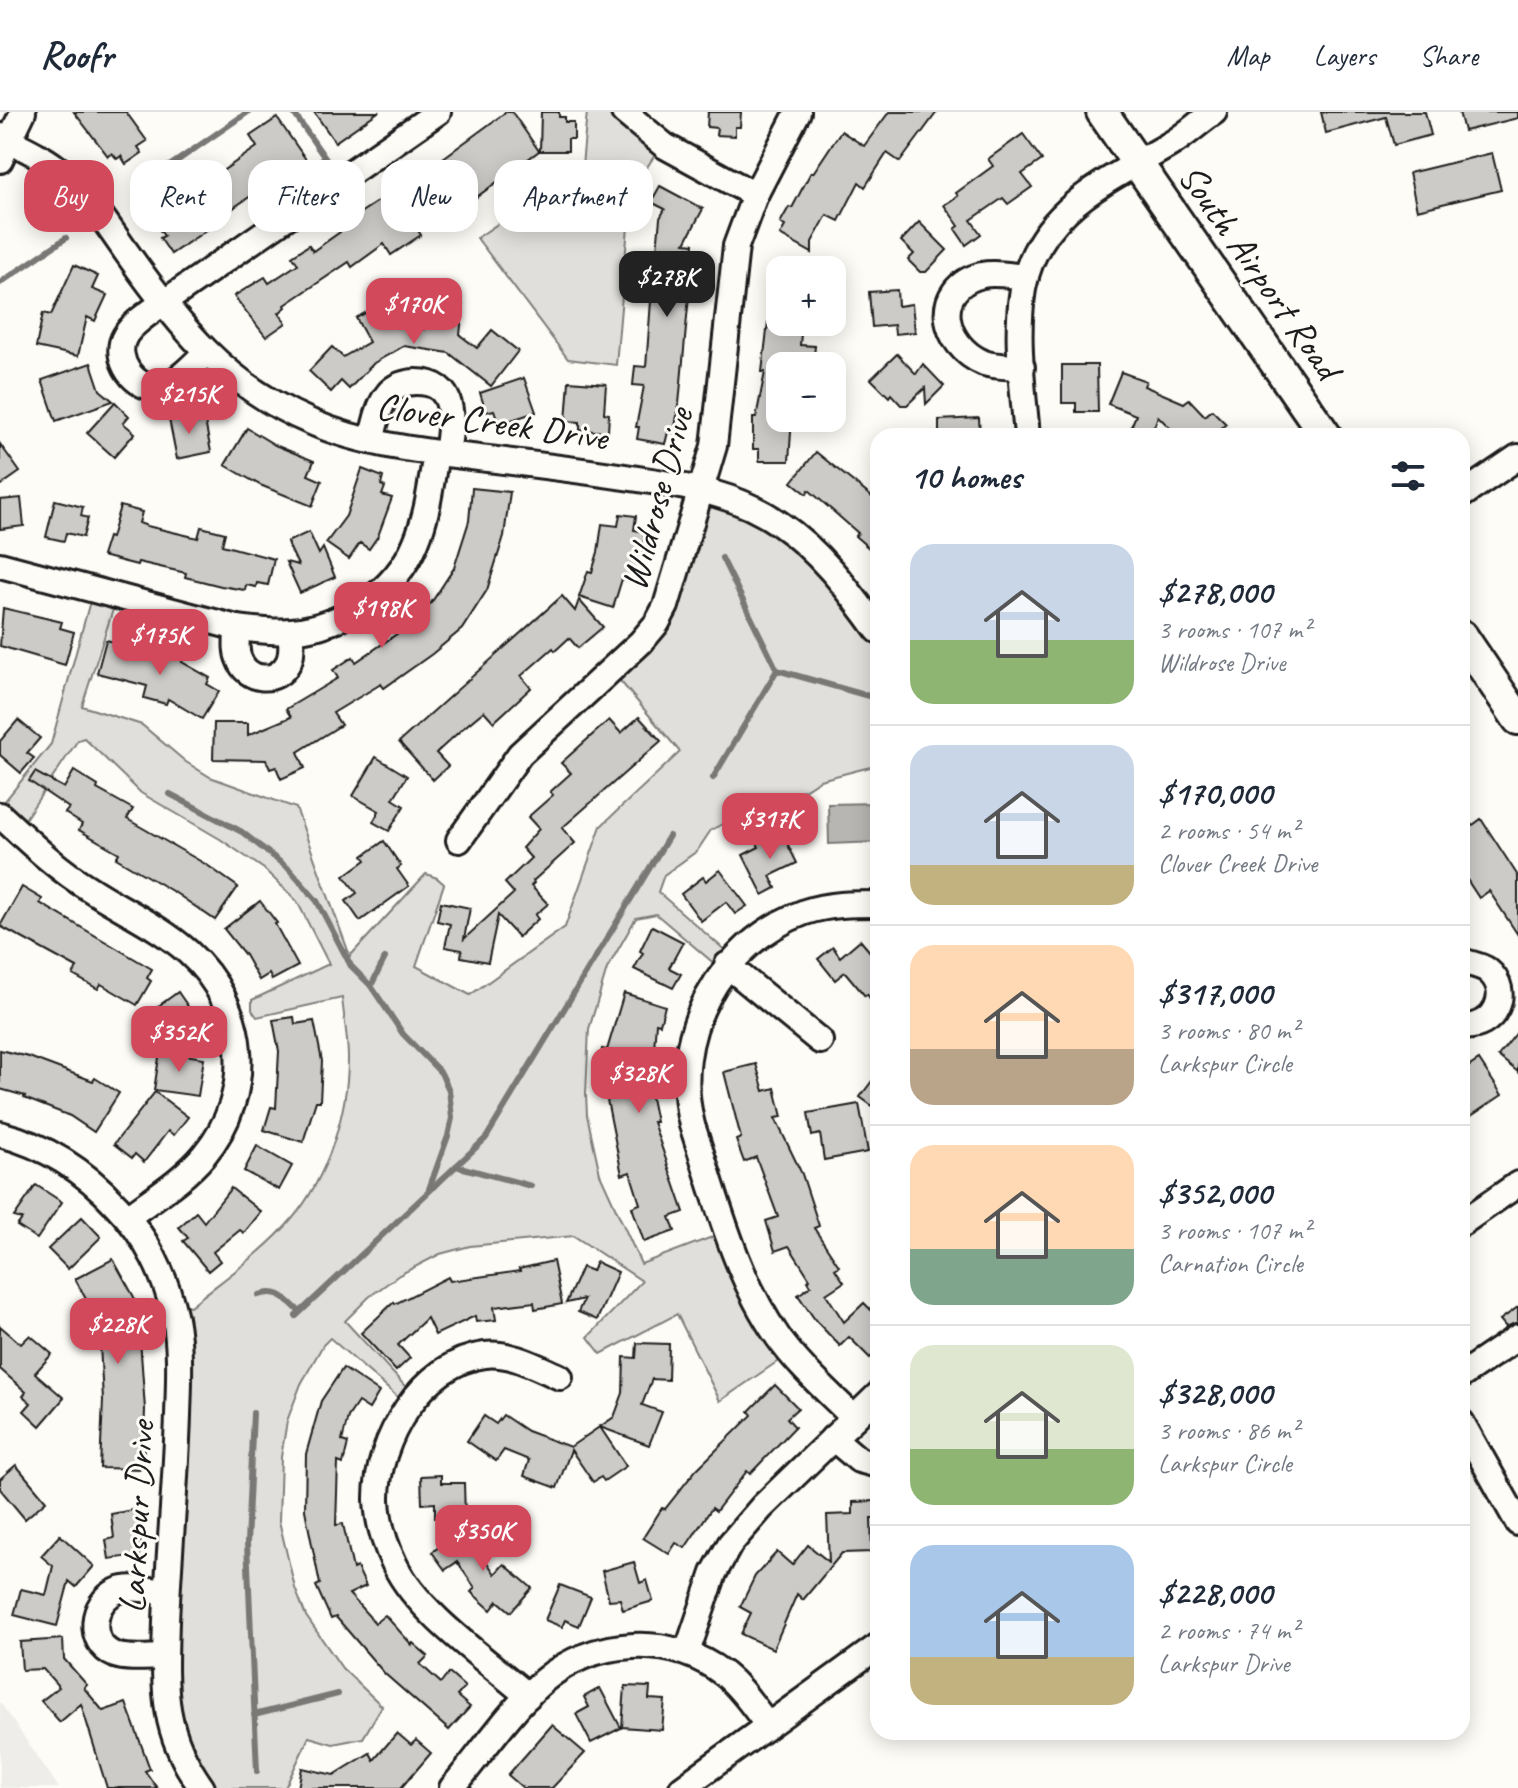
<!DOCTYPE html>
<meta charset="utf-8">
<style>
body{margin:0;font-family:Caveat,sans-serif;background:#f2f2f3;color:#1f2937;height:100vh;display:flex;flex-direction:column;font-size:30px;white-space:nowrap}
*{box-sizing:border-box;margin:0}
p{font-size:26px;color:#747a83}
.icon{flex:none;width:44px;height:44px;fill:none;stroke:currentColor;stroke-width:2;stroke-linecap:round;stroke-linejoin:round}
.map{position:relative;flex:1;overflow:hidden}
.drawer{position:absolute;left:870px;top:316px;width:600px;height:1312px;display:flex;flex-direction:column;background:#fff;border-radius:24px;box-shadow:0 4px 20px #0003}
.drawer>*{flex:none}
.hud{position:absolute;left:24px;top:48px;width:726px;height:72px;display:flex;gap:16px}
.fabs{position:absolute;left:766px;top:144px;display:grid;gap:16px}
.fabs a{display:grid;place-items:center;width:80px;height:80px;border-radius:16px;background:#fff;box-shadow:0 4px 20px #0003;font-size:40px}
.price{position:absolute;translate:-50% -68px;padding:0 18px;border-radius:16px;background:#d1495b;color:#fff;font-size:26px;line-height:52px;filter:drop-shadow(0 2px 4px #0008)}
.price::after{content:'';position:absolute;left:50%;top:48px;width:24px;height:18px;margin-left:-12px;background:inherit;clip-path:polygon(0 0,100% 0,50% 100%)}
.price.current{background:#222;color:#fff}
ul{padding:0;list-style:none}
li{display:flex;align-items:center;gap:24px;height:200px;padding:0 40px}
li+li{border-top:2px solid #e0e1e3}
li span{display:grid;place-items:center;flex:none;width:224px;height:160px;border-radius:24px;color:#555}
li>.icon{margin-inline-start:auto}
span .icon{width:96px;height:96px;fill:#fffc;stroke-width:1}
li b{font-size:34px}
h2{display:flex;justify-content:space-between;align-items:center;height:96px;padding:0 40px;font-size:34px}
.tag{padding:0 28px;border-radius:24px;background:#fff;box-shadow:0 4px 20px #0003;font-size:28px;line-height:72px}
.tag.current{background:#d1495b;color:#fff}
header{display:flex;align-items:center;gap:48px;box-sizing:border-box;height:112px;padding:0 40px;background:#fff;border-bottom:2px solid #e0e1e3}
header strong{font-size:38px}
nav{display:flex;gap:44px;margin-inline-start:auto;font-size:28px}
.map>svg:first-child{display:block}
</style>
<header>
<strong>Roofr</strong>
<nav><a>Map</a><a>Layers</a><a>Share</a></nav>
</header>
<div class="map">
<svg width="1518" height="1676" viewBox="0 0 1518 1676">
<rect width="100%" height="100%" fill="#fdfcf7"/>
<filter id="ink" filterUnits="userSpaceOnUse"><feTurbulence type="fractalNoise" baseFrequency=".0125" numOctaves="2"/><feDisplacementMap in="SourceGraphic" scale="16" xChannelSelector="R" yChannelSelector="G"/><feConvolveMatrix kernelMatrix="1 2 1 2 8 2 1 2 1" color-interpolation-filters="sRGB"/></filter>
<g filter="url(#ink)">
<polygon fill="#eeede9" points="0,1590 59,1676 60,1676 0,1676"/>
<g fill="#e0dfdb" stroke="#7e7e7c" stroke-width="2">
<polygon points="587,0 624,0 662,32 631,80 616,253 568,247 477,126 582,54"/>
<path d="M701,376l58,23 119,119v135l-58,15 -16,10 -32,9 -61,31 -14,21 -33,24 -6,17 76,66 -11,13 -67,-57 -20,4 -29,51 -18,60 -3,65 1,21 13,59 41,90 87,-33 62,122 -70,48 -43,-87 -76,40 -13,-17 54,-56 -68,-45 -104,10 -30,8 -41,21 -30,22 -24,24 71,77 -7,9 -79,-69 -7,7 -22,39 -14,37 -6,36 -2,64 16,67 11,28 36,52 40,38 -19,32 -30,6 -24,-7 -24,51h-83l-28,-48 -3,-438 19,4c34,-27 74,-54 102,-87 35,-41 56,-106 56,-160 0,-20 -4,-41 -6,-61l-85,19 -5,-7v-10l77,-36 -32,-63 -33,-32 -44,-30 -79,-46 -57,-55 -6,2 -61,91 -17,-24 51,-63 42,-154 24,7 -35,109 60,19 44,37 24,15 86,31 54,148 76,-82 11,4 7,6 -28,82 54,29 95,-68 36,-101 79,-74 -69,-82 30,-28z"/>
</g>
<polygon fill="#b7b6b2" stroke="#797876" stroke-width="2" points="878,691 878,730 829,732 828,692"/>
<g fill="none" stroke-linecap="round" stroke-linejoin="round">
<g stroke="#797876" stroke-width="6">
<polyline points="293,0 327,49"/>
<polyline points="139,75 248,0"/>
<polyline points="0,171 66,126"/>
<polyline points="722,446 777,558 872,585"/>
<polyline points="713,666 777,558"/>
<polyline points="170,682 242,720 289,757 317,789 351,854 371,874 403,922 441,961 449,978 452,1006 448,1024 429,1077"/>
<polyline points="371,874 385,846"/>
<polyline points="456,1054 531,1074"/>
<path d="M259,1183c20,-7 27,4 41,17"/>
<polyline points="296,1204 486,1026 669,724"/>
<polyline points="253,1301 247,1431 257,1659"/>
<polyline points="254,1603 338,1582"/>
</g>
</g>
<g fill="#cccbc8" stroke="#1c1c1c" stroke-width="2">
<polygon points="74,0 126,0 147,29 138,35 142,41 126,52 121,44 117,47 112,41 108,44"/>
<polygon points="314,0 378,0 335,30"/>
<polygon points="506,0 512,0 539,39 474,87 467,75 413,111 421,123 391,143 384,132 352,155 349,150 285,193 286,195 279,201 286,211 266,225 234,184 265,165 269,171 298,152 292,144 309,133 313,139 340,120 337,116 435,52"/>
<polygon points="541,0 559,0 559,5 565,5 565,10 574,10 574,27 568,27 568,39 540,39"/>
<polygon points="708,0 741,0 740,15 735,15 735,24 716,23 717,16 707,15"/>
<polygon points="889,0 937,0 900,50 887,41 865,75 859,70 839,109 827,103 812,130 812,141 780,123 785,114 780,111 789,95 792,96 811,60 813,61 841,19 864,34"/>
<polygon points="1321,0 1425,0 1431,23 1394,33 1386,5 1326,21"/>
<polygon points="1459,0 1518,0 1518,6 1464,19"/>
<polygon points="277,6 307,49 278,70 276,67 236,94 225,103 226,105 171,142 160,126 164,124 145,98 208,54 215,64 257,35 250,24"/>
<polygon points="1023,22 1042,48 1022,62 1032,75 1008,92 1003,86 971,108 981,122 966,133 955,117 959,114 944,93 958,84 956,81 993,54 988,47"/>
<polygon points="1492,41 1501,78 1417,98 1409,61"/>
<polygon points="660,74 703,97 685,131 694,132 687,205 679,292 674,321 668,320 665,332 637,327 639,315 636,315 644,274 633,273 635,254 646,255 651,189 642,188 643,170 654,170 660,106 665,97 651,90"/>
<polygon points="919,110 947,138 926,160 920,160 908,148 914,142 901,129"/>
<polygon points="74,153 98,164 92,177 107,183 95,209 87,205 78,244 36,235 43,201 51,203"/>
<polygon points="897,178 898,194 912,192 915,220 895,222 894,213 872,215 869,180"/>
<polygon points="387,189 401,213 424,217 430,190 463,194 460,223 477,236 492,218 518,239 491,274 449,241 404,234 374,251 349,277 341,269 331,280 309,259 332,235 343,245 369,230 356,206"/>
<polygon points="768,210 802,210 800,233 815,234 813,254 780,254 780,306 792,306 789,349 759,349 759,337 753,337 753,306 756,306 765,260 762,260"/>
<polygon points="897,242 916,262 923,252 944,274 926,292 925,276 907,293 901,293 891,282 889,285 871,267"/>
<polygon points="91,251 100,278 113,289 56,309 42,268"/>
<polygon points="1062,253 1097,253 1098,300 1076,300 1076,291 1062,291"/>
<polygon points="1121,260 1146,269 1144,274 1184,291 1189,287 1205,304 1212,298 1226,312 1213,324 1178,324 1158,304 1151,323 1131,315 1136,303 1108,292"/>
<polygon points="524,266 536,300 499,312 494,298 486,300 480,281"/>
<polygon points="569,269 606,272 604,301 609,302 608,320 580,318 580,310 566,309"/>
<polygon points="115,290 129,304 123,311 135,321 114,345 87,321"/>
<polygon points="188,298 191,312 205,309 211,340 177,347 168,302"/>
<polygon points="979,306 980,324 939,324 939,308"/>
<polygon points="247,316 275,333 314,349 308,363 322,369 312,394 260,373 225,353"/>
<polygon points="0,332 20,360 0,374"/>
<polygon points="816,340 878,390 878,444 855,424 858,421 809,378 807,382 792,370"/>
<polygon points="362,357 383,365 381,373 385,375 382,383 392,386 378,424 369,437 360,431 349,447 326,431 346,404"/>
<polygon points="472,376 510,380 504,424 487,478 462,517 432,542 384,576 381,572 333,601 341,613 298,640 305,656 281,667 276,655 270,657 266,648 213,647 214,611 248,611 248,623 291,605 286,597 338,566 333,558 353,545 356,550 411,512 409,510 431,491 454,456 469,409"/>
<polygon points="21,386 24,414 0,417 0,388"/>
<polygon points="55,388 83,395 81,404 88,406 83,425 66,421 64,429 46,425"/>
<polygon points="120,394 142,400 139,411 147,414 198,426 201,415 225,421 222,433 274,447 268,473 257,471 256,475 246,473 245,478 221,474 185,465 186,461 138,450 137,453 102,444 108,425 111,426"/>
<polygon points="620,402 636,404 634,418 645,420 641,451 635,471 622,467 613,496 579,485 588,459 592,460 598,440 602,412 618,414"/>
<polygon points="309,420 319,442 323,436 335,465 300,481 286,450 298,453 287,430"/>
<polygon points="562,484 575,499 579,488 603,515 578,536 569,526 555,539 553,536 521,564 531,576 494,610 484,599 461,618 436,641 448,654 433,668 399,630"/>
<polygon points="3,496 62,510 60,516 74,520 65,553 0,534"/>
<polygon points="106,528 123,532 121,539 148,546 151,533 184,542 182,550 210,566 207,572 219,579 202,607 168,587 166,592 144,586 147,574 97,561"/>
<polygon points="639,605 661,629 562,716 575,731 533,769 534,771 531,774 548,792 535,803 538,807 518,825 498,803 488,850 461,845 462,838 445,835 450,812 437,809 441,790 470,796 464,827 514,781 505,771 531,746 522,736 539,717 528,705 553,683 550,680 571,661 561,651 609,608 621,621"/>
<polygon points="18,608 40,626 27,641 34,646 21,661 0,643 0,629"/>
<polygon points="376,645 407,664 393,687 404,694 389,719 373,710 379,699 353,684"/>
<polygon points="74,659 98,674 97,677 133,697 127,707 207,753 238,775 215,808 177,782 116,746 119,741 79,718 82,712 65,701 69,696 29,669 35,660 64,676"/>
<polygon points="1481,707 1518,764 1518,823 1489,779 1479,786 1462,760 1462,721"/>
<polygon points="781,719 797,751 770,764 776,776 763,783 743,743 759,735 757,731"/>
<polygon points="384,729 401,754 397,757 409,774 360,809 346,789 357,781 344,764 366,748 363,744"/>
<polygon points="720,758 747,794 735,802 726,790 701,809 681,782 703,765 706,769"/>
<polygon points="22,775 42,787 40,791 152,857 147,866 151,869 137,893 101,872 98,877 73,863 77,856 0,814"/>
<polygon points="260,789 277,811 275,812 298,854 272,868 269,862 259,868 245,843 224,817"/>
<polygon points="652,814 683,830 669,856 681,862 673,876 634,857 643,841 640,839"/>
<polygon points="860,828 871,841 878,835 878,899 867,882 865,884 845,860 835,868 818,847 833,835 840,845"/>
<polygon points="178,880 198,909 161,934 142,906"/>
<polygon points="624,881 665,894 660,912 656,911 652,962 646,962 656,1010 653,1010 684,1100 670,1105 675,1119 644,1130 632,1095 640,1092 630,1060 622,1063 606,983 608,961 600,960 602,937 607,938"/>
<polygon points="294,905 295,912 314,909 322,949 320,989 316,989 303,1030 264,1018 271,995 276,996 279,939 273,908"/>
<polygon points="1518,919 1518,960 1498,944"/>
<polygon points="0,938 29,945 93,969 95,966 119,981 94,1020 70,1004 24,986 25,984 0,977"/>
<polygon points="160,939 204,946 198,984 154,978"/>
<polygon points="1479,948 1502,983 1462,1010 1462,959"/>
<polygon points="756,952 764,979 775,976 782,1005 775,1006 802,1062 819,1114 814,1116 839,1154 835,1157 844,1170 826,1182 844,1210 864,1191 878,1205 878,1238 870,1246 849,1225 840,1234 816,1209 798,1183 811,1174 808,1169 810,1167 789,1134 775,1139 766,1109 778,1105 756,1045 744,1050 736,1028 741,1026 724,960"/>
<polygon points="878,961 878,998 860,985"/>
<polygon points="155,980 188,1005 174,1023 168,1019 144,1050 135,1042 132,1046 114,1032"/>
<polygon points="859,992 868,1040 824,1048 820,1022 812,1024 808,1001"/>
<polygon points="257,1034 292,1054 279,1078 244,1059"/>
<polygon points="36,1073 62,1090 37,1127 17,1114 22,1107 14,1105"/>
<polygon points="231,1076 261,1100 244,1121 240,1118 213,1140 220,1149 208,1159 183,1129 188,1126 179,1115 196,1100 204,1110"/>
<polygon points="82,1105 101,1125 68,1157 48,1137"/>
<polygon points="113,1147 134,1185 144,1226 140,1227 145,1297 143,1357 100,1356 103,1288 100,1232 92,1198 75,1167"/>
<polygon points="553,1149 562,1192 535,1197 534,1190 494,1195 496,1208 476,1210 475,1204 435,1223 427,1206 398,1233 410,1246 396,1259 361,1221 394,1190 395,1192 448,1165 450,1169 520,1159 519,1157"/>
<polygon points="596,1150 618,1160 597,1208 578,1200 584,1187 566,1191 582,1155 592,1159"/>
<polygon points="1518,1195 1518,1210 1506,1215 1500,1208"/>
<polygon points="0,1214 21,1232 30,1223 52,1242 35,1261 64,1286 40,1314 24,1299 31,1291 23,1284 26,1280 0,1257"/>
<polygon points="637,1231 669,1232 668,1268 652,1267 642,1293 662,1300 649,1333 600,1315 626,1354 604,1369 601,1365 593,1370 571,1338 557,1376 524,1364 529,1348 504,1338 496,1349 467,1329 484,1304 496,1312 503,1303 527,1319 570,1335 614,1305 623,1281 624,1245 636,1246"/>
<polygon points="343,1256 379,1280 369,1297 358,1290 348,1305 342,1329 348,1331 343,1352 338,1350 336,1413 343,1412 353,1457 357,1455 366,1474 349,1482 375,1511 385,1503 412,1533 413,1531 428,1544 420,1552 441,1571 449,1561 465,1575 457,1584 470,1595 449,1618 385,1562 336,1505 331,1507 316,1474 320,1472 305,1398 306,1342 321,1289"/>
<polygon points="775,1273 798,1296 787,1306 795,1315 750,1362 747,1359 716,1399 712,1396 685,1436 676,1431 669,1442 643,1426 662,1396 665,1397 696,1358 752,1303 749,1299"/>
<polygon points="16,1353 46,1389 25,1407 0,1377 0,1367"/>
<polygon points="441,1363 441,1371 464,1371 465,1405 435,1406 435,1391 422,1392 421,1364"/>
<polygon points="875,1389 876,1406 871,1406 872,1440 842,1441 803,1488 797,1482 773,1537 741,1522 751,1501 740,1495 755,1464 777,1440 792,1453 808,1433 829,1450 827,1403 853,1402 853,1390"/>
<polygon points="138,1397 143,1430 138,1431 140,1443 109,1447 106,1428 114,1426 111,1402"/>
<polygon points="464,1417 495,1462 504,1452 532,1476 511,1500 498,1489 491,1498 471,1480 475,1476 457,1450 445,1458 432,1440"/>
<polygon points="60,1423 94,1454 76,1475 69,1469 57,1514 14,1503 21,1477 46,1483 53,1454 41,1444"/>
<polygon points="634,1450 640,1471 647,1468 653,1489 623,1498 620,1487 609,1488 602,1459"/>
<polygon points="560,1473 591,1485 579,1514 565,1508 562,1515 545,1508"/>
<polygon points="63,1527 64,1547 87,1573 84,1576 103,1599 126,1591 150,1657 145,1659 157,1676 107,1676 81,1592 60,1610 41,1589 59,1575 43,1557 22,1558 20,1530"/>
<polygon points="625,1574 650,1575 649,1587 665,1588 662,1618 622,1615"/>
<polygon points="600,1576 621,1616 591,1631 576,1602 589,1595 584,1585"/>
<polygon points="552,1613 585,1641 552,1676 523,1676 508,1663"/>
<polygon points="397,1621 411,1633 416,1628 431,1641 401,1676 298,1676 302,1656 334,1663 370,1641 374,1648"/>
</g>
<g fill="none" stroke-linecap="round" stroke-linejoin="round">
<defs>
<g id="minor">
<polyline points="624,0 665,34 755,83"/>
<path d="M0,24c21,11 45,21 63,37 26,22 44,52 64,80 51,72 100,134 184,169 55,24 118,30 177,37 50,6 100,12 150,20 51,8 98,14 142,45 41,28 69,67 98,106"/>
<polyline points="0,48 23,0"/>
<path d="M206,241c-13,11 -28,30 -45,34 -26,5 -49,-29 -36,-51 7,-13 26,-24 38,-33l275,-191"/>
<path d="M1022,255c-13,-1 -27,0 -38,-4 -42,-17 -54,-75 -2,-88 14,-3 30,1 44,2"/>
<path d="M1027,324c-4,-48 -12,-99 -4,-147 14,-79 85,-108 146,-144 16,-9 30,-23 45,-33"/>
<path d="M371,329c4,-15 7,-35 17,-47 6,-8 18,-12 28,-12 44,0 35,43 31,72"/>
<polyline points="1462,383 1518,345"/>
<path d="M0,453l237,63c19,2 37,5 55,3 52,-5 104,-40 124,-89 12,-28 15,-59 20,-89"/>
<path d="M237,516c0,10 -2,22 2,31 8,23 38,25 49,4 5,-9 3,-21 3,-31"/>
<path d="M0,703c28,26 57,54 90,74 32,21 69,37 98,63 60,54 68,141 16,203 -21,25 -51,43 -76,62"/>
<polyline points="459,728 520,642 641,530 657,511 666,494 714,334 736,134 755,83 798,0"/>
<path d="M1462,849c8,3 18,4 25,9 27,21 7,61 -25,56"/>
<polyline points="727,853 820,929"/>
<path d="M0,1022c46,12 85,37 117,72 29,30 49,70 58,112 6,31 4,65 3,97 -2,68 -9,137 -12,206 -2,66 -5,111 36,167"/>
<polyline points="1462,1111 1518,1072"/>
<polyline points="1462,1263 1518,1225"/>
<path d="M854,1306c-26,-26 -55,-51 -76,-81 -44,-63 -62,-141 -86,-212 -23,-88 27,-182 113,-213 24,-8 48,-8 73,-8"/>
<polyline points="1462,1311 1518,1411"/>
<polyline points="833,1326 859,1348 878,1353"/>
<polyline points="687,1540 714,1461 730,1432 762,1395 878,1283"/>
<path d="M165,1545c-16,0 -36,3 -50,-2 -29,-12 -24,-53 2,-64 14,-6 36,0 50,1"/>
<path d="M528,1584c-41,-36 -109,-82 -133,-131 -10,-20 -17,-43 -18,-65 -1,-58 45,-138 108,-145 26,-3 52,12 75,22"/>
<path d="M452,1676c28,-33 59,-79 91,-107 51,-43 128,-48 181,-7 18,14 30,34 44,51"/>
<polyline points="682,1676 878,1534"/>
</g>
<g id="major">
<polyline points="1102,0 1326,324"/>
<polyline points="1462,524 1518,607"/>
</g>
</defs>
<use href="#minor" stroke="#1c1c1c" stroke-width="30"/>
<use href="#major" stroke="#1c1c1c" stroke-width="36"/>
<use href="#minor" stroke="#fdfcf7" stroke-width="24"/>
<use href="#major" stroke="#fdfcf7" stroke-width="30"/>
</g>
</g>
<g text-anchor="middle" stroke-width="6" stroke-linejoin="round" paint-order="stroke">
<g font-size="38" fill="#1c1c1c" stroke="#fdfcf7">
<text transform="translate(1260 159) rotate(55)" y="13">South Airport Road</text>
<text transform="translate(492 309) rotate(8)" y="13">Clover Creek Drive</text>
<text transform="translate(656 387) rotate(-75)" y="13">Wildrose Drive</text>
<text transform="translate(136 1405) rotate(-87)" y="13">Larkspur Drive</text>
</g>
</g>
</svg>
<div class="fabs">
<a>+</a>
<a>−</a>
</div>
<b class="price current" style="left:667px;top:207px">$278K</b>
<b class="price" style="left:414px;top:234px">$170K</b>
<b class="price" style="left:189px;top:324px">$215K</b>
<b class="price" style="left:382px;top:538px">$198K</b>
<b class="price" style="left:160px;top:565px">$175K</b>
<b class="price" style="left:770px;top:749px">$317K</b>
<b class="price" style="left:179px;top:962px">$352K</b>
<b class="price" style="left:639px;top:1003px">$328K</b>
<b class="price" style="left:118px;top:1254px">$228K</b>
<b class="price" style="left:483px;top:1461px">$350K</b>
<div class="hud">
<a class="tag current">Buy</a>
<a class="tag">Rent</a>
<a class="tag">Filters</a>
<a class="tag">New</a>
<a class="tag">Apartment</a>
</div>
<section class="drawer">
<h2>10 homes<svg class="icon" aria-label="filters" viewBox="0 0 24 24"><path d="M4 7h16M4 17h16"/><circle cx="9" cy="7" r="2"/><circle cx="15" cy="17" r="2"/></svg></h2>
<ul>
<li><span style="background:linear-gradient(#c9d6e8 60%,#8fb573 0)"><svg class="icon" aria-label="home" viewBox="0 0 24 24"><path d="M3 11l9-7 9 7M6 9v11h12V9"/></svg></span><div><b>$278,000</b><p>3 rooms · 107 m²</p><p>Wildrose Drive</p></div></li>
<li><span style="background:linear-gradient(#c9d6e8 75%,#c2b280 0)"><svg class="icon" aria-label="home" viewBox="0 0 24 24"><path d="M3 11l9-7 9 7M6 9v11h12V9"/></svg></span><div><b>$170,000</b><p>2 rooms · 54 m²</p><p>Clover Creek Drive</p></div></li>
<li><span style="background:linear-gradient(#ffd9b3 65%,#b9a48a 0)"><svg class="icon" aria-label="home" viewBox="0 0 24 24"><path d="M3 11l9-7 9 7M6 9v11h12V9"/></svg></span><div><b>$317,000</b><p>3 rooms · 80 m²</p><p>Larkspur Circle</p></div></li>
<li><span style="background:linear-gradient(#ffd9b3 65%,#7fa58c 0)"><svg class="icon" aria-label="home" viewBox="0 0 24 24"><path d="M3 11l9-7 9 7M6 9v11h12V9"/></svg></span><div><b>$352,000</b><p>3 rooms · 107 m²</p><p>Carnation Circle</p></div></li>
<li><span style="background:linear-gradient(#dfe7d0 65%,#8fb573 0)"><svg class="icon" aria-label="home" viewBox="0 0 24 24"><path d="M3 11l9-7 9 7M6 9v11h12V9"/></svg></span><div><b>$328,000</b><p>3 rooms · 86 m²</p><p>Larkspur Circle</p></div></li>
<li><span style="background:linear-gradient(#a9c7e8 70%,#c2b280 0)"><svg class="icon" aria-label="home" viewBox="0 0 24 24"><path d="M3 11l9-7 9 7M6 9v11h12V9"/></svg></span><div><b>$228,000</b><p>2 rooms · 74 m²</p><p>Larkspur Drive</p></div></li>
</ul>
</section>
</div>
